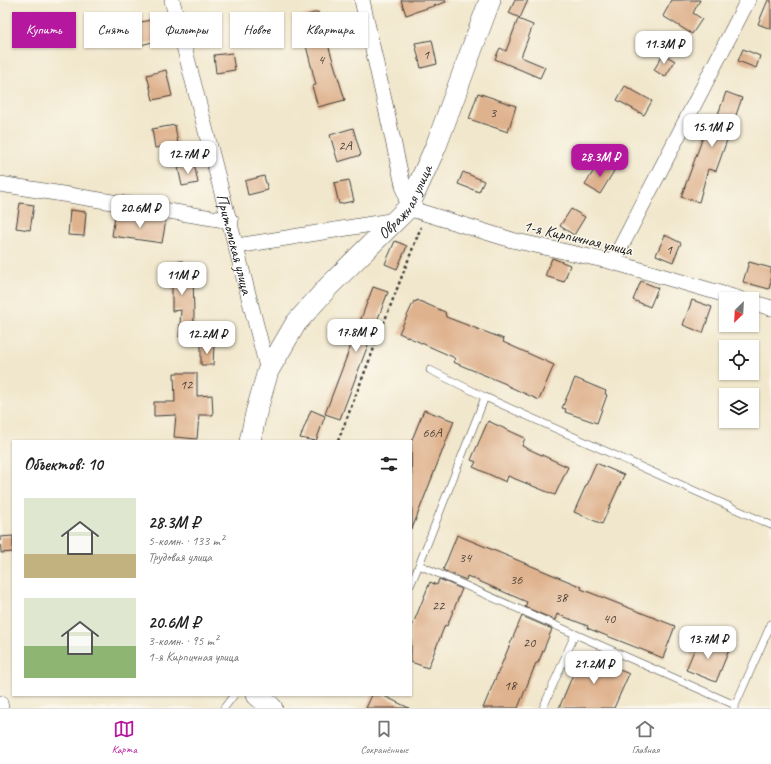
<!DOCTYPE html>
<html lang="ru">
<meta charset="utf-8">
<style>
body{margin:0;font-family:Caveat,sans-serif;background:#f6f6f6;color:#222;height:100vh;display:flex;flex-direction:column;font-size:15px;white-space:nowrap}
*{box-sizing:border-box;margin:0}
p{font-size:13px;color:#767676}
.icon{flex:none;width:22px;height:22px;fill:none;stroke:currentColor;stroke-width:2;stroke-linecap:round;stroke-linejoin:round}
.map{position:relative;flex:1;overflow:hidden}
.side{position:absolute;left:12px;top:440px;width:400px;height:256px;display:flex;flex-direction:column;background:#fff;border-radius:0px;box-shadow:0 1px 3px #0004}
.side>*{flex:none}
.guide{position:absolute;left:12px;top:12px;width:400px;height:36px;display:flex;gap:8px}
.needle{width:26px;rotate:204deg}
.tools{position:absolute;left:719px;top:292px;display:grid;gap:8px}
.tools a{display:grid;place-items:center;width:40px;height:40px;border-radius:0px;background:#fff;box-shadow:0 1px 3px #0004;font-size:20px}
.price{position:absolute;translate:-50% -34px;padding:0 9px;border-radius:8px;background:#fff;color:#222;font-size:13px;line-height:26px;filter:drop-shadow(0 1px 2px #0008)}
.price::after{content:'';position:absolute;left:50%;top:24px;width:12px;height:9px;margin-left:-6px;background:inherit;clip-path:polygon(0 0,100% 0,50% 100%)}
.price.selected{background:#b5179e;color:#fff}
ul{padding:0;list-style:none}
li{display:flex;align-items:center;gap:12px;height:100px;padding:0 12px}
li span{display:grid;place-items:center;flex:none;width:112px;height:80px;border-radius:0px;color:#555}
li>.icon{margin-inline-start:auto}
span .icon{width:48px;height:48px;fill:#fffc;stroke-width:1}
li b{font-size:17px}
h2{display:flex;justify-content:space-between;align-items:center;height:48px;padding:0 12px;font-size:17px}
.pill{padding:0 14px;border-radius:0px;background:#fff;box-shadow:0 1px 3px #0004;font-size:14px;line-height:36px}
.pill.selected{background:#b5179e;color:#fff}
.menu{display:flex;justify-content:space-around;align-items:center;height:56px;border-top:1px solid #e0e0e0;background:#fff;font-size:11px;color:#767676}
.menu a{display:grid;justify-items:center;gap:2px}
.menu .selected{color:#b5179e}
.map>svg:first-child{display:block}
</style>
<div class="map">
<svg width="771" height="708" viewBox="0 0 771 708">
<rect width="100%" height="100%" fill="#fbf7ec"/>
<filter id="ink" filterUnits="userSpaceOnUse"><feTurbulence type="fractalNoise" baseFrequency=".025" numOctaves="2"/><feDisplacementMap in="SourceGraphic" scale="8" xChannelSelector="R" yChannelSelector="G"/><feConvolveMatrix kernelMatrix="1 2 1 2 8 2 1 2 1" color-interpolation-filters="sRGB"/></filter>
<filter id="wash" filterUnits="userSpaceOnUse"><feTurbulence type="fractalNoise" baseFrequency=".012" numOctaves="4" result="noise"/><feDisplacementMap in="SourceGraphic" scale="16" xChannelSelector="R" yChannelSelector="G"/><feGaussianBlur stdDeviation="0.9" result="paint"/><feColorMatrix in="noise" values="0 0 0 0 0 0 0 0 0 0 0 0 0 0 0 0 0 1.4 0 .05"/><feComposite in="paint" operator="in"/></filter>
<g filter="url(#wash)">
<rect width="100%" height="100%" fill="#f1e7cc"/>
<g id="blocks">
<g fill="#dfb28e">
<polygon points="401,0 445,0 446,2 406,15"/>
<polygon points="515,0 528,0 520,18 509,13"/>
<polygon points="672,0 700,0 693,13 702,19 692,34 663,16"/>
<polygon points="768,0 771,0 771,29 758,24"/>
<polygon points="318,12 345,100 318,107 312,86 316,85 303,34 298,35 293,19"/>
<polygon points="155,19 160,40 137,46 132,24"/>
<polygon points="518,19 533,25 521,57 545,67 540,78 495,59 500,48 506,51"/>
<polygon points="432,40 437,64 421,68 415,43"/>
<polygon points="743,49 760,56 756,68 738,61"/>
<polygon points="232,53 235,70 216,73 214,55"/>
<polygon points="663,54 675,61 665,77 654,70"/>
<polygon points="166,70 172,96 153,100 147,75"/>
<polygon points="625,86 652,101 644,115 617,100"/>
<polygon points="726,92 742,98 716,171 708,169 699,202 681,197 706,129 712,131"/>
<polygon points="478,93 516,106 508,132 469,119"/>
<polygon points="175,125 178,144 155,148 152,129"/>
<polygon points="353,128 361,155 338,162 330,135"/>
<polygon points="599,162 614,171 600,194 585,185"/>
<polygon points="194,163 198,183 182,186 178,167"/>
<polygon points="463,172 484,181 479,192 458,184"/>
<polygon points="264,176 268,190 248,195 245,181"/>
<polygon points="349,180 354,201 339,204 334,183"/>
<polygon points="20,203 34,205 30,230 16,228"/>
<polygon points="571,209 585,217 574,235 560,226"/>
<polygon points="70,210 86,212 84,236 68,235"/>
<polygon points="115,216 150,221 150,217 166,220 162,243 112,236"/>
<polygon points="665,235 681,243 673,262 656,255"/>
<polygon points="395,241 407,246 397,269 385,264"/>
<polygon points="552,258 570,265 564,282 545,276"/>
<polygon points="183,261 184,275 193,275 194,314 193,338 179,337 181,310 172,311 172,283 166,283 164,262"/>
<polygon points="749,262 771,268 771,281 769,289 743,282"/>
<polygon points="641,281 658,288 650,307 633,300"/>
<polygon points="373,287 388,292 340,419 325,414"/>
<polygon points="417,300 445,312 446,317 504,339 503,342 554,365 539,400 508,386 506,384 453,362 455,359 453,357 399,333 414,301 416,302"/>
<polygon points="692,300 712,307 703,333 683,325"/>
<polygon points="201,344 214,345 213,365 201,365"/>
<polygon points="174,373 197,373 197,396 212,395 213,415 199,415 197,439 174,437 176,415 154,416 154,402 175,402"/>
<polygon points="575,378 606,391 605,394 607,395 597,423 565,412 566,409 562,408"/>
<polygon points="311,410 325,416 316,441 300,438"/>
<polygon points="424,410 454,421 412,529 411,442"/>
<polygon points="488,421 525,438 522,446 568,467 555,495 508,476 506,482 473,467 476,462 471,460"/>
<polygon points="596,463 624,475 602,524 574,512"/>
<polygon points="457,535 582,587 581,589 675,626 663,658 587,628 588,626 557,614 555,620 525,607 527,602 467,576 466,580 443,570"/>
<polygon points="13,536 13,552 1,553 0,537"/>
<polygon points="439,579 462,589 447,626 445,625 428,668 411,662 411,629 430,582 437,585"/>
<polygon points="522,616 552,629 538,663 536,663 518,708 483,708"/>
<polygon points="699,638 729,650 716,682 686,670"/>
<polygon points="582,653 629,674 614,708 559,708"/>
<polygon points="372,695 382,695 409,708 366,708"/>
</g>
</g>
</g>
<g filter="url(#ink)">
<use href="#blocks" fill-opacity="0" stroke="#3c3a36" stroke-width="1"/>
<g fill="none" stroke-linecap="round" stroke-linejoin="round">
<defs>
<g id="lane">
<polyline points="430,370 485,397 771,525"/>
<polyline points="485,397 419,565 575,634 543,708"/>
<polyline points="411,584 419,565"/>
<polyline points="575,634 735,705"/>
<polyline points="224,708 234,695"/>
<polyline points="734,708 771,624"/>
</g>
<g id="street">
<path id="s1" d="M172,0l96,371"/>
<polyline points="362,0 408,208 512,240 613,262 740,299"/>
<polyline points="0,184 231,221"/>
<polyline points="237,246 396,220"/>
<polyline points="613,262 748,0"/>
<polyline points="752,302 771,308"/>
<polyline points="0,703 1,708"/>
</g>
<g id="secondary">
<path id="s2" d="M250,441l6,-28 12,-42 28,-48 33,-37 79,-78 28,-62 54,-146"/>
<polyline points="257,695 272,708"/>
</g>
</defs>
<use href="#lane" stroke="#3c3a36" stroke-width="8"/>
<use href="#street" stroke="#3c3a36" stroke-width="16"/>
<use href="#secondary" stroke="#3c3a36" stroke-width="22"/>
<polyline stroke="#3c3a36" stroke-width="2.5" stroke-dasharray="3 3" stroke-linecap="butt" points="338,441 421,227"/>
<use href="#lane" stroke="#fff" stroke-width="7"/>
<use href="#street" stroke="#fff" stroke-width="15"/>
<use href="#secondary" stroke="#fff" stroke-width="21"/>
</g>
</g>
<g text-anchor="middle" stroke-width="3" stroke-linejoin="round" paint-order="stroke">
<g font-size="14" fill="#4d4238">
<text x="426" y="59">1</text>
<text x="321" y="64">4</text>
<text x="493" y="117">3</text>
<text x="345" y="150">2А</text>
<text x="669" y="254">1</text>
<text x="186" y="389">12</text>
<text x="432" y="437">66А</text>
<text x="465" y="562">34</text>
<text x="516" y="584">36</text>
<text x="561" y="602">38</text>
<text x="438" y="610">22</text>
<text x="609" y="623">40</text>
<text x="529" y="647">20</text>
<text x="510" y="690">18</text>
</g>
<g font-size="16" fill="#1c1c1c" stroke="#fbf7ec">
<text dy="6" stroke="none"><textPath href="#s2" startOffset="292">Овражная улица</textPath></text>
<text transform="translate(578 237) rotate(13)" y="6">1-я Кирпичная улица</text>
<text dy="6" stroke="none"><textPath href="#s1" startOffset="252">Притомская улица</textPath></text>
</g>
</g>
</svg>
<div class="tools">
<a><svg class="needle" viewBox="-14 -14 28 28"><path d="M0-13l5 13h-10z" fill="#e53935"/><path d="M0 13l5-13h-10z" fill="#767676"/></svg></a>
<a><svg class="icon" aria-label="locate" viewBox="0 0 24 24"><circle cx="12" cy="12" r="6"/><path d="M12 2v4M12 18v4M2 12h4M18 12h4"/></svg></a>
<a><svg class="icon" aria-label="layers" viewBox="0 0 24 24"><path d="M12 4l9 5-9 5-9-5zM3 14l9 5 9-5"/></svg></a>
</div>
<b class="price" style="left:664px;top:65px">11.3M ₽</b>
<b class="price" style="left:712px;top:148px">15.1M ₽</b>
<b class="price" style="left:188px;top:175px">12.7M ₽</b>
<b class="price selected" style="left:600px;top:178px">28.3M ₽</b>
<b class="price" style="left:140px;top:229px">20.6M ₽</b>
<b class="price" style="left:182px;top:296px">11M ₽</b>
<b class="price" style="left:356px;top:353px">17.8M ₽</b>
<b class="price" style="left:207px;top:355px">12.2M ₽</b>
<b class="price" style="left:708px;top:660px">13.7M ₽</b>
<b class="price" style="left:594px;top:685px">21.2M ₽</b>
<div class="guide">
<a class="pill selected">Купить</a>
<a class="pill">Снять</a>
<a class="pill">Фильтры</a>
<a class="pill">Новое</a>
<a class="pill">Квартира</a>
</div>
<section class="side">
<h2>Объектов: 10<svg class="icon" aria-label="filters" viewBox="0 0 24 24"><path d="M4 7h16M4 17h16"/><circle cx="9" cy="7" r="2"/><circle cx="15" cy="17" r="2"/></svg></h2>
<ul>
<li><span style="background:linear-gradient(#dfe7d0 70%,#c2b280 0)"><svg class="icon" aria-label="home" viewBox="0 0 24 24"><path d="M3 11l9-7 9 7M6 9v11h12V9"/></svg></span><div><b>28.3M ₽</b><p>5-комн. · 133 m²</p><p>Трудовая улица</p></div></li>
<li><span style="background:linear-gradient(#dfe7d0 60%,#8fb573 0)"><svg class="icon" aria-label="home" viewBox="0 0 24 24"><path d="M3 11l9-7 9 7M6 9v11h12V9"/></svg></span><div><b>20.6M ₽</b><p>3-комн. · 95 m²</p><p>1-я Кирпичная улица</p></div></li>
</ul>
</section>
</div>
<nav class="menu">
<a class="selected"><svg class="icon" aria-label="map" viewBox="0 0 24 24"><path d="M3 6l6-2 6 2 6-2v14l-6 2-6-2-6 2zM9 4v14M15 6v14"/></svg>Карта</a>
<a><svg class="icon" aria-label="saved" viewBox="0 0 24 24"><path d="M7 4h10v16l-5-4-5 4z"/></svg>Сохранённые</a>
<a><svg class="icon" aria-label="home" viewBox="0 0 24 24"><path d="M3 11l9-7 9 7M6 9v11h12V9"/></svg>Главная</a>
</nav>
